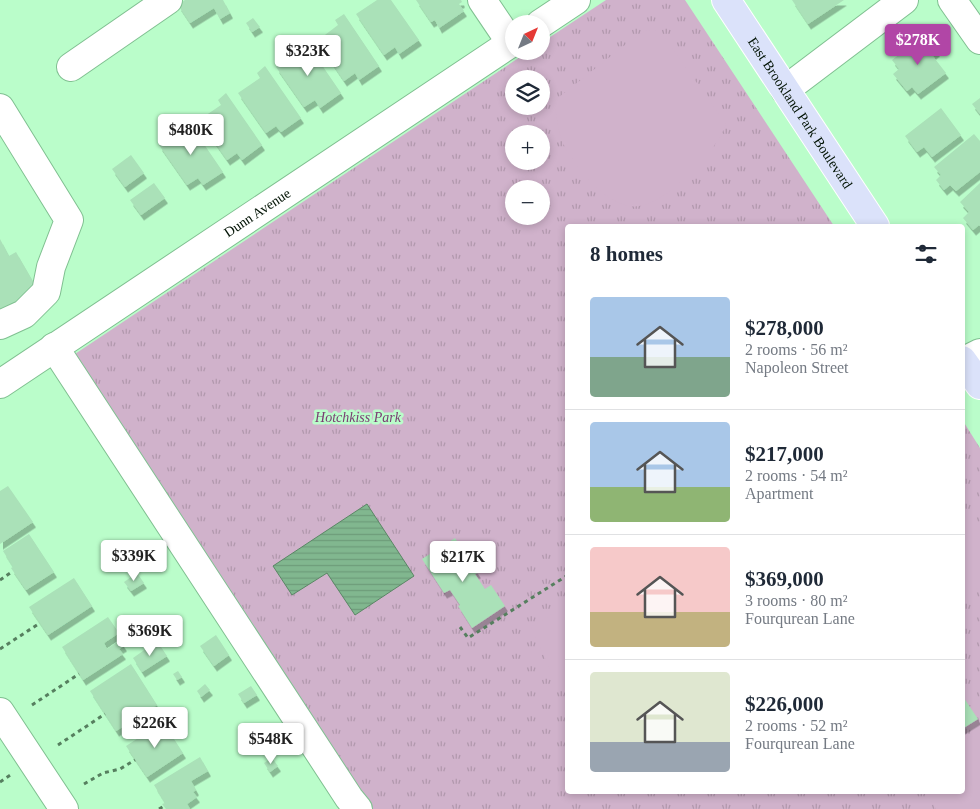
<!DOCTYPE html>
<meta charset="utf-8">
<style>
body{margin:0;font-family:Georgia,serif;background:#f2f2f3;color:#1f2937;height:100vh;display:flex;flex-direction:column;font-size:19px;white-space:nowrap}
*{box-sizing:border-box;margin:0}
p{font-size:16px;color:#747a83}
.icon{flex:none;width:28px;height:28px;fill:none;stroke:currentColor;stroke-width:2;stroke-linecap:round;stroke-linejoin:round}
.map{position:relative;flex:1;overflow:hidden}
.drawer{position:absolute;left:565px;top:224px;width:400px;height:570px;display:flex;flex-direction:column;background:#fff;border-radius:5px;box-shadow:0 2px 8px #0003}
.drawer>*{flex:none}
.needle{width:32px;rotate:43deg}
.fabs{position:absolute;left:505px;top:15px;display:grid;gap:10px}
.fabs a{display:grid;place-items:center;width:45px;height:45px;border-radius:50%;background:#fff;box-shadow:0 2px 8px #0003;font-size:25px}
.price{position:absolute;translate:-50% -42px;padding:0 11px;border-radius:5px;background:#fff;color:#222;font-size:16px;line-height:32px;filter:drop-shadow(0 1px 2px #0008)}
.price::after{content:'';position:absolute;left:50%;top:30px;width:15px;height:11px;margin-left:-8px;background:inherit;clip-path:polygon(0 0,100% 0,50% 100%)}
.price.active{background:#b146a6;color:#fff}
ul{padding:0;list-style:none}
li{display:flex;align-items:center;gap:15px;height:125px;padding:0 25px}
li+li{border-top:1px solid #e0e1e3}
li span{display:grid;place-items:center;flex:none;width:140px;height:100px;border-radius:5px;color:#555}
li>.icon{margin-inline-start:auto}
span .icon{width:60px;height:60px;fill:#fffc;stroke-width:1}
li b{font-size:21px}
h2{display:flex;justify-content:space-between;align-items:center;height:60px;padding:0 25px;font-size:21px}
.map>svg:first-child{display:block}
</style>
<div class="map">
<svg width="980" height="809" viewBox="0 0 980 809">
<defs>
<pattern id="park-tufts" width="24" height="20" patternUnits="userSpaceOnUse" patternTransform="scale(1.25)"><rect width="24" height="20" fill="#d0b2cb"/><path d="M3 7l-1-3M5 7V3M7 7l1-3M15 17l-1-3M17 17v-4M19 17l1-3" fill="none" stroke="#b198ad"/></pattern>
<pattern id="water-rules" width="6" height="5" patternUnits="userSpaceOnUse" patternTransform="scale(1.25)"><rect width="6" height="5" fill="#81b78f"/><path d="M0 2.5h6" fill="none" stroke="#6e9c7a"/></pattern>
<filter id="shadow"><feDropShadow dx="3" dy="5.5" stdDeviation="0" flood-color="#0004"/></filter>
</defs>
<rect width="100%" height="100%" fill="#bafdca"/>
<path fill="url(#park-tufts)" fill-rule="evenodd" d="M606,0h79l149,226h-266v565h394l1,-370 17,27v361h-615l-293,-451 3,-4 454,-303h12v-8zM514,79h27v27h-27zM514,134h27v27h-27zM514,189h27v27h-27z"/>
<g fill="#d0b2cb">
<path d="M648,30l9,1 8,7 61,86c-8,21 -23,36 -39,52 -13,13 -30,27 -48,30 -29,6 -72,-46 -79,-71 -3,-11 -4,-23 -6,-34l85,-67z"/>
<polygon points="962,503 980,533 980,587 963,597"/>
<polygon points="567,605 567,691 553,676 531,627"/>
<polygon points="980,731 980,809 936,809 925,791 962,791 963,742"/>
</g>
<polygon fill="url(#water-rules)" stroke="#5a8665" points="367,504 414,576 355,615 327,573 292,595 273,566"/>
<g fill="#aae1b8" filter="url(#shadow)">
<polygon points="185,0 223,0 230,13 220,19 214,8 190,23 178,5"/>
<polygon points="377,0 391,0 419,40 399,54 395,47 384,55 356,14"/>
<polygon points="416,0 461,0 462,2 459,4 464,11 439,28 435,20 431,22"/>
<polygon points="792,0 844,0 808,24"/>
<polygon points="344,14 379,66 359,80 355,73 344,81 317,41 338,25 335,20"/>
<polygon points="253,18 260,27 252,32 246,23"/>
<polygon points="925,35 937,51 932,55 946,73 918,94 912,87 907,91 893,74 899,69 892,60"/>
<polygon points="304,39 341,93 320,108 315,100 304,107 276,67 298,51 295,46"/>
<polygon points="265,66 301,118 281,132 276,126 266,133 238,93 260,78 257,73"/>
<polygon points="226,93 262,145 242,160 237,153 227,160 199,120 221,105 218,100"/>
<polygon points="980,98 980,114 972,104"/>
<polygon points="941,108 961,135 932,157 924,147 917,152 905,136"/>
<polygon points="186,118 223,172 203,185 198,178 187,185 159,145 181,130 178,124"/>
<polygon points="974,134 980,141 980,172 956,191 950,185 944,190 936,180 941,175 934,167"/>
<polygon points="131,155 144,173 125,187 112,169"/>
<polygon points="154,183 165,198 141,215 130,200"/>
<polygon points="980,183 980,226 979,225 973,230 963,218 969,212 960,202"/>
<polygon points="0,239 9,256 16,252 38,290 0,314"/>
<polygon points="8,486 33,522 0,544 0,491"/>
<polygon points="29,534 54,572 26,590 13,571 11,568 13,567 3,551"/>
<polygon points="455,538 478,573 475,574 485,589 491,585 505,606 472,628 458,606 460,605 450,590 444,593 422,559"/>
<polygon points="137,573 144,583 131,591 124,582"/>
<polygon points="74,578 92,606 48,635 29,607"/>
<polygon points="108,617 119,633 104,643 107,649 120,640 124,646 119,649 123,654 83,680 62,647"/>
<polygon points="216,635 229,655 214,666 200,646"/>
<polygon points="157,641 167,656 142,672 133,658"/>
<polygon points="131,664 157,705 116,731 90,691"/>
<polygon points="178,671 182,677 177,680 173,674"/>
<polygon points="205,684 210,690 201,697 197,691"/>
<polygon points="251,686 257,695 244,703 238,694"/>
<polygon points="962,695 978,719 962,729"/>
<polygon points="163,722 183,753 147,777 126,746"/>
<polygon points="200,757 208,771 191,781 196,790 193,792 197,797 187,804 190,809 166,809 162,804 165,803 154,785"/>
<polygon points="272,758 278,766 270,772 264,763"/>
</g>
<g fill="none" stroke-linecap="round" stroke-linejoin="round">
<defs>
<g id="minor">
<polyline points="482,0 511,43"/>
<polyline points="952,0 980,40"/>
<polyline points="540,24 576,0"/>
<polyline points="71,67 168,0"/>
<polyline points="785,90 904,0"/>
<polyline points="0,108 69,220 51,267 46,292 24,314 0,325"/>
<polyline points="54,347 349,798 358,809"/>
<polyline points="962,362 980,353"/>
<path id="s1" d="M0,384l514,-343"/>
<polyline points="0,712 64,809"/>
</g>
<g id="major">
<path id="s2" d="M726,0l149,226"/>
<polyline points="962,360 980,385"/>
</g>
</defs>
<use href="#minor" stroke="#80c091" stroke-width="30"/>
<use href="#major" stroke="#fff" stroke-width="30"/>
<g stroke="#567f5f" stroke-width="3" stroke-dasharray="4 4" stroke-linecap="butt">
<polyline points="0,580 13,571"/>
<polyline points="460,627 468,638 568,575"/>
<polyline points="0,649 40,623"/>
<polyline points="32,705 79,674"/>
<polyline points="58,745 105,714"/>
<polyline points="0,782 12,774"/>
<polyline points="84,784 103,773 120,769 135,760"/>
<polyline points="159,809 164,806"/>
</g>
<use href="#minor" stroke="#fff" stroke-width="28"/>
<use href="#major" stroke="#dbe2fa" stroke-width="28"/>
</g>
<g text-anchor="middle" stroke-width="5" stroke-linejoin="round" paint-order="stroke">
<g font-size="14" fill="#001203" stroke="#bafdca">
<text dy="5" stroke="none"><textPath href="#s2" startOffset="135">East Brookland Park Boulevard</textPath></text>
<text dy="5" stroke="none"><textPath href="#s1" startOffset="309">Dunn Avenue</textPath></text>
</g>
<g font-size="14" font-style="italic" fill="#793c72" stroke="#bafdca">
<text x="358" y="422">Hotchkiss Park</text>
</g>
</g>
</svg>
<div class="fabs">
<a><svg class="needle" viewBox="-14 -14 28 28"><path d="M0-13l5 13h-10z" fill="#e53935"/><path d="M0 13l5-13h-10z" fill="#747a83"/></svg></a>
<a><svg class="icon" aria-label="layers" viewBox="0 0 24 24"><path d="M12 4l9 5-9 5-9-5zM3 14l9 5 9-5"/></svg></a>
<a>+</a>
<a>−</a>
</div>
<b class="price active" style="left:918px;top:66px">$278K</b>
<b class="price" style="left:308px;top:77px">$323K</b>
<b class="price" style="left:191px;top:156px">$480K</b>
<b class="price" style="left:134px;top:582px">$339K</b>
<b class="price" style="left:463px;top:583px">$217K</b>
<b class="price" style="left:150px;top:657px">$369K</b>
<b class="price" style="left:155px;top:749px">$226K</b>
<b class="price" style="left:271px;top:765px">$548K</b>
<section class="drawer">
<h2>8 homes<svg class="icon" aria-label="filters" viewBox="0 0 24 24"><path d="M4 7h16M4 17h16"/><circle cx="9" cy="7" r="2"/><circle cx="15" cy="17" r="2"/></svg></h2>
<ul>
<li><span style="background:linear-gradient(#a9c7e8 60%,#7fa58c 0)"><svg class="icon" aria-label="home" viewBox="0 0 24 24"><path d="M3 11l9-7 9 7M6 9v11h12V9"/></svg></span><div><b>$278,000</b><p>2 rooms · 56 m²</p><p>Napoleon Street</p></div></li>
<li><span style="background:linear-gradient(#a9c7e8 65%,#8fb573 0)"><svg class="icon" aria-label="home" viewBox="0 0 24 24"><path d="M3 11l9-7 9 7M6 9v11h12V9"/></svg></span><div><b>$217,000</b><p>2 rooms · 54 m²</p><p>Apartment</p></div></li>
<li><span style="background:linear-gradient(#f6c9c9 65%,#c2b280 0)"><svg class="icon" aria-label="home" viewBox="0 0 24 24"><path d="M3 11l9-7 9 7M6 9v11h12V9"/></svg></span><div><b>$369,000</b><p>3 rooms · 80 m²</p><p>Fourqurean Lane</p></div></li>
<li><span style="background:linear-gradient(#dfe7d0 70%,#9aa5b1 0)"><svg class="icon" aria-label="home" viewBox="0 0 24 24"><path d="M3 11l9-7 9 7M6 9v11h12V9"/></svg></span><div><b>$226,000</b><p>2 rooms · 52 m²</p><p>Fourqurean Lane</p></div></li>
</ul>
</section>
</div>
